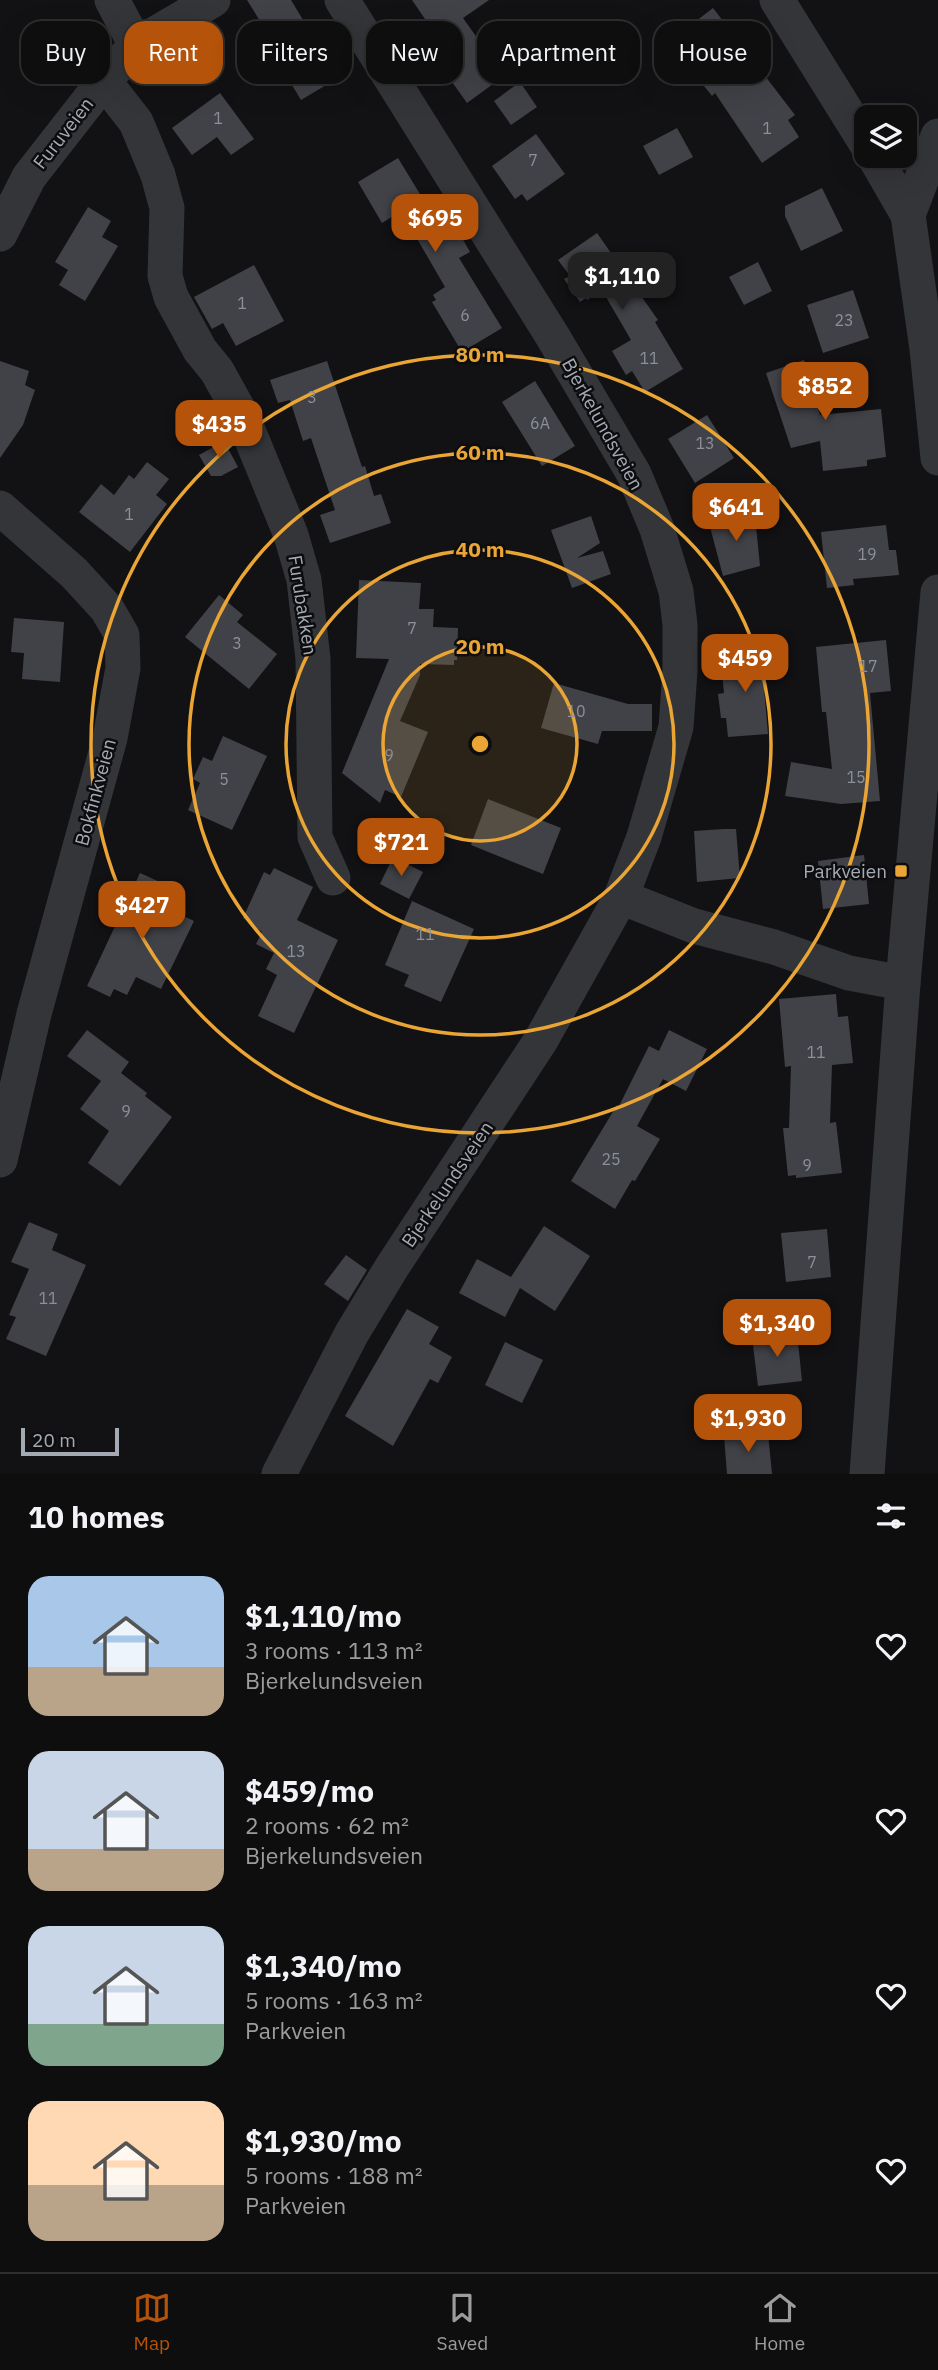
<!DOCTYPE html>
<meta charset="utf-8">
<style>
body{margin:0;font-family:"IBM Plex Sans",sans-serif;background:#1c1c1d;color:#f1f3f6;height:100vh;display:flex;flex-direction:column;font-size:26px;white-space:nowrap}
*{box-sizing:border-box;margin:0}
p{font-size:23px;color:#9b9c9e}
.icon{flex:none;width:38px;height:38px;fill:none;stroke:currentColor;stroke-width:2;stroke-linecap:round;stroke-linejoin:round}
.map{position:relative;height:1474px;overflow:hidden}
.details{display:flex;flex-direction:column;background:#0e0e0f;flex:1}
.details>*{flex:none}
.guide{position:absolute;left:21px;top:21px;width:896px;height:63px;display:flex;gap:14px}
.tools{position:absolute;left:854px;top:105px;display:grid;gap:14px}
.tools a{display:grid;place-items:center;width:63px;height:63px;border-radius:14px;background:#0e0e0f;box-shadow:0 7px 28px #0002,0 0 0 2px #2e2e2f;font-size:35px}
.scale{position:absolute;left:21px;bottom:18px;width:98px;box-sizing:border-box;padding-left:7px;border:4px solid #a4aab4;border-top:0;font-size:19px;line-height:24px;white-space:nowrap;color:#a4aab4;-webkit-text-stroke:5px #0d0d0f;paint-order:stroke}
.price{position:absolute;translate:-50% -60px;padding:0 16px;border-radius:14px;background:#b45309;color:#fff;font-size:23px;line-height:46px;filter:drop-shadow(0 2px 4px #0008)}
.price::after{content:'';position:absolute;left:50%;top:42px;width:21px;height:16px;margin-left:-10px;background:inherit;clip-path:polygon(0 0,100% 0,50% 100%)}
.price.active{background:#222;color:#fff}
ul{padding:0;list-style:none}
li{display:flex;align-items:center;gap:21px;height:175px;padding:0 28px}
li span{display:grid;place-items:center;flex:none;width:196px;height:140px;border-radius:21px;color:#555}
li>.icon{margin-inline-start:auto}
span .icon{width:84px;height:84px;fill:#fffc;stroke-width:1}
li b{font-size:30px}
h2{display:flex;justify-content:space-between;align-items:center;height:84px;padding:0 28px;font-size:30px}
.pill{padding:0 24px;border-radius:21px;background:#0e0e0f;box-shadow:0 7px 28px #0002,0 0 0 2px #2e2e2f;font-size:24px;line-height:63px}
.pill.active{background:#b45309;color:#fff}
.tabs{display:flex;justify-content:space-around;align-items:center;height:98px;border-top:2px solid #2e2e2f;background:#0e0e0f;font-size:19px;color:#9b9c9e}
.tabs a{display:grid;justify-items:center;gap:4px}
.tabs .active{color:#b45309}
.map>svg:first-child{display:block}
</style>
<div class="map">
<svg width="938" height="1474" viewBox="0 0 938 1474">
<rect width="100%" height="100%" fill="#121214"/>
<g fill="#414247">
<polygon points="247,0 291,0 338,78 301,100 263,37 268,34"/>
<polygon points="412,0 489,0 463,18 504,76 467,103 440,65 451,57"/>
<polygon points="713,8 795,115 788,120 799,137 762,163 715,93 712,96 669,42"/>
<polygon points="520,82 537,107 511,125 494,101"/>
<polygon points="220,93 254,139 231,155 217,137 192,155 172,128"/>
<polygon points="677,128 693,157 659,175 643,146"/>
<polygon points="536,134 565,174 527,201 522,194 515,199 492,166"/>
<polygon points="398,158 440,227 452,220 470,252 459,258 502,328 462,352 432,302 436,300 433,295 445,287 401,211 382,223 358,182"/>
<polygon points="822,188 843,231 801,251 785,216 785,206"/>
<polygon points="88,207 111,221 102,237 118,246 85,301 59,285 68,270 55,262"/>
<polygon points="597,233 658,320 655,322 683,369 645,392 632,371 626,375 612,351 631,340 602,290 587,300 586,298 580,302 564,279 570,276 558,260"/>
<polygon points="758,262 772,291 744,305 729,277"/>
<polygon points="254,265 284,321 236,346 223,323 212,329 194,297"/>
<polygon points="853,290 869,338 823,353 807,305"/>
<polygon points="804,360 820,415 881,409 886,457 867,460 867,466 823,471 820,441 791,448 766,373"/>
<polygon points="0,361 29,371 25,385 35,390 23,425 0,458"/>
<polygon points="327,361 362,467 365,466 374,496 381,494 391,523 330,543 320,515 335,510 311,438 303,441 290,400 278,403 270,380"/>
<polygon points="535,381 575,446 542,466 502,402"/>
<polygon points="707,415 734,458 695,483 668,439"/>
<polygon points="224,441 238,467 221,476 211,476 199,455"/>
<polygon points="147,462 169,479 156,495 167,504 130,552 79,512 101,484 114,495 129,475 134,479"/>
<polygon points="753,512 756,526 760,566 723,576 709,523"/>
<polygon points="591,516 600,543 577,558 603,551 611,574 572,588 551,530"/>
<polygon points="886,525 889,550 896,550 899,575 853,579 854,585 827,588 821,532"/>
<polygon points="359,580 421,583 419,609 434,609 433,627 458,628 457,660 454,660 454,665 420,664 420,675 400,721 428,732 401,797 385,790 380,803 342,773 389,659 356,658"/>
<polygon points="219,595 243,615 237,622 277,654 249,689 185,637"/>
<polygon points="14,618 64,622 60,682 22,679 24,653 11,652"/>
<polygon points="886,640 891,691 870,693 880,801 841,804 785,796 791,762 832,769 826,712 822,712 816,647"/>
<polygon points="768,652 770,676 763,677 768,734 728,737 726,718 721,718 718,694 724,693 722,673 728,673 726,655"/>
<polygon points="554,683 628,704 652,704 652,731 602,731 598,744 541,728"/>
<polygon points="223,736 267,756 232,830 188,810 200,783 193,779 203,757 212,761"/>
<polygon points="488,799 561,828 543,874 471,845"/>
<polygon points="724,829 736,829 740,878 697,882 694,831"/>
<polygon points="864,855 869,904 823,909 818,861"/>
<polygon points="393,857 423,872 409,899 380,884"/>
<polygon points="274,868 313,887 297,920 338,940 294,1033 258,1016 277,975 266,969 274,953 256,944 262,932 243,918 264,872 270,875"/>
<polygon points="140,873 173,888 164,907 194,921 161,989 136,977 127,995 114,989 110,997 87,986"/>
<polygon points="412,901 474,929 441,1002 404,986 409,975 385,965"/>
<polygon points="836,994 838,1017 848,1016 853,1063 832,1065 830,1123 836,1122 842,1173 796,1178 796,1175 788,1176 783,1128 789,1128 791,1066 785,1067 779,999"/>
<polygon points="87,1030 129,1062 121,1073 147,1093 145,1096 172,1117 120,1186 88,1163 109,1131 80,1109 101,1081 67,1056"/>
<polygon points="669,1030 707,1049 686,1091 663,1079 637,1126 660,1139 635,1181 632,1180 615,1209 571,1181 617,1105 619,1106 649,1046 659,1051"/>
<polygon points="29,1222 58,1234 52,1250 86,1265 46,1356 6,1339 16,1317 9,1315 29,1269 11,1262"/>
<polygon points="544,1226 590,1256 555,1311 520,1288 505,1317 459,1293 477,1259 511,1277"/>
<polygon points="827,1229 831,1277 786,1282 781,1233"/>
<polygon points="346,1255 367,1270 348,1301 324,1284"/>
<polygon points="407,1309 439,1327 429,1344 452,1357 438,1383 430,1379 393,1446 345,1416"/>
<polygon points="797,1332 802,1381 758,1386 752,1337"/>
<polygon points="505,1342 543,1360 522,1403 485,1385"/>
<polygon points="768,1433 772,1474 727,1474 724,1436"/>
</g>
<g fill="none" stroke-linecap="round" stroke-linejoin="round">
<g stroke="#333539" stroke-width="35">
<polyline points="112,0 136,45"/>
<polyline points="342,0 553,337 634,474 657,529 676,591 680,625 680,671 676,727 644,837 621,897 694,926 774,947 849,973 903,983"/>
<polyline points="777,0 866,143"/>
<polyline points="104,81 136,122 158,175 167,208 165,276 171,297 200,350 217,371 243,418 291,535 304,580 313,659 315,837 333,878"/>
<polyline points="938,136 908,215 927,349 938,458"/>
<polyline points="874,156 908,215"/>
<polyline points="0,234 29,177 104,81 136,45 213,0"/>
<polyline points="0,508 74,573 107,609 122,635 123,668 110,738 34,1014 0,1160"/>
<polyline points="279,1474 352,1333 392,1267 541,1040 621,897"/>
<polyline points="867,1474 903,983 938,592"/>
</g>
</g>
<circle cx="480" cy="744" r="97" fill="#eaa534" fill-opacity=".12"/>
<g fill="none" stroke="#eaa534" stroke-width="3.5">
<circle cx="480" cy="744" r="97"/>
<circle cx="480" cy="744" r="194"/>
<circle cx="480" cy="744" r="291"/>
<circle cx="480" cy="744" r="389"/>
</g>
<rect fill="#eaa534" stroke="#0d0d0f" stroke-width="2.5" x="894" y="864" width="14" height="14" rx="3.5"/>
<g text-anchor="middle" stroke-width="5" stroke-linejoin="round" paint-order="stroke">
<g font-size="16" fill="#8b9099">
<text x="218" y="124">1</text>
<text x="767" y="134">1</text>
<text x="533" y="166">7</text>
<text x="242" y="309">1</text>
<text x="465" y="321">6</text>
<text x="844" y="326">23</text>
<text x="649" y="364">11</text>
<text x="312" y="403">3</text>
<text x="540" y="429">6A</text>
<text x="705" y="449">13</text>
<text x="129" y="520">1</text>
<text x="867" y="560">19</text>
<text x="412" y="634">7</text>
<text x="237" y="649">3</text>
<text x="868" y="672">17</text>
<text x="576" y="717">10</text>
<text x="389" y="761">9</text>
<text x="856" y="783">15</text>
<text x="224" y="785">5</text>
<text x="425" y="940">11</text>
<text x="296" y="957">13</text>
<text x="816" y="1058">11</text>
<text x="126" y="1117">9</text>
<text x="611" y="1165">25</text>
<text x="807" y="1171">9</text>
<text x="812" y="1268">7</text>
<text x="48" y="1304">11</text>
</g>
<g font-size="19" fill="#a4aab4" stroke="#0d0d0f">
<text transform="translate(63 133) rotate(-52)" y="7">Furuveien</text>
<text transform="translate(603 424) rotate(61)" y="7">Bjerkelundsveien</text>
<text transform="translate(303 605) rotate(81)" y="7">Furubakken</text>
<text transform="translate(95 792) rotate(-75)" y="7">Bokfinkveien</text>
<text transform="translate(447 1184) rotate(-56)" y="7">Bjerkelundsveien</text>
</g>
<g font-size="19" fill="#a4aab4" stroke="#0d0d0f" text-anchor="end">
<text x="887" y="878">Parkveien</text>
</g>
</g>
<circle cx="480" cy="744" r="10" fill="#eaa534" stroke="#0d0d0f" stroke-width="3.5"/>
<g font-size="21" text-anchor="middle" font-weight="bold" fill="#eaa534" stroke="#0d0d0f" stroke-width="5" stroke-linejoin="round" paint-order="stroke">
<text x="480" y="362">80 m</text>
<text x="480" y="460">60 m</text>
<text x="480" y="557">40 m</text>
<text x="480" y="654">20 m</text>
</g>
</svg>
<div class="tools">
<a><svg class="icon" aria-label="layers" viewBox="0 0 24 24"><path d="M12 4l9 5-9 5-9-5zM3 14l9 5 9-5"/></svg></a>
</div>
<div class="scale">20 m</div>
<b class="price" style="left:435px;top:254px">$695</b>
<b class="price active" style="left:622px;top:312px">$1,110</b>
<b class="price" style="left:825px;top:422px">$852</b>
<b class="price" style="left:219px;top:460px">$435</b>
<b class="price" style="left:736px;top:543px">$641</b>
<b class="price" style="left:745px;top:694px">$459</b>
<b class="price" style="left:401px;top:878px">$721</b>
<b class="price" style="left:142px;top:941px">$427</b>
<b class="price" style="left:777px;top:1359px">$1,340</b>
<b class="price" style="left:748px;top:1454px">$1,930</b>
<div class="guide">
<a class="pill">Buy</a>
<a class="pill active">Rent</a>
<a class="pill">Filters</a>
<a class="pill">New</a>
<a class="pill">Apartment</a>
<a class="pill">House</a>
</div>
</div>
<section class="details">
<h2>10 homes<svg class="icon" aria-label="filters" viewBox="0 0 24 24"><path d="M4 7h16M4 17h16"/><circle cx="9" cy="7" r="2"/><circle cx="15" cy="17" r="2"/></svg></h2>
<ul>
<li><span style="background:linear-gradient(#a9c7e8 65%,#b9a48a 0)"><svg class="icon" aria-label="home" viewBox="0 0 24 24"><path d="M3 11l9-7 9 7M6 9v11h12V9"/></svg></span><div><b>$1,110/mo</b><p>3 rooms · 113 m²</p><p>Bjerkelundsveien</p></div><svg class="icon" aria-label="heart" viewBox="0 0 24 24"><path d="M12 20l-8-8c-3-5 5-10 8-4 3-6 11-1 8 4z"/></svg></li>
<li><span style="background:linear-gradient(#c9d6e8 70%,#b9a48a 0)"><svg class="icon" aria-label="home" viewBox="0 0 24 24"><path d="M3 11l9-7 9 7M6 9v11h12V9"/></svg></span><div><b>$459/mo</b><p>2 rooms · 62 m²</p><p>Bjerkelundsveien</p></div><svg class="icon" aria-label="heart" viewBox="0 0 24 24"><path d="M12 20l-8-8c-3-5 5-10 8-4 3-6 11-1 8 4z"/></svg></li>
<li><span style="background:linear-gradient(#c9d6e8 70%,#7fa58c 0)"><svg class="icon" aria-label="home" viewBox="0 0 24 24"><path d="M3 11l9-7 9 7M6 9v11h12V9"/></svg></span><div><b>$1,340/mo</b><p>5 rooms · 163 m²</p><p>Parkveien</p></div><svg class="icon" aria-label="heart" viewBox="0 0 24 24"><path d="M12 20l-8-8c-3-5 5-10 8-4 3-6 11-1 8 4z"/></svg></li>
<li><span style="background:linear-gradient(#ffd9b3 60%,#b9a48a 0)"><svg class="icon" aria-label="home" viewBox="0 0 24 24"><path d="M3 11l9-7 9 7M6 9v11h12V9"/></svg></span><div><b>$1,930/mo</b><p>5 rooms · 188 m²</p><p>Parkveien</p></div><svg class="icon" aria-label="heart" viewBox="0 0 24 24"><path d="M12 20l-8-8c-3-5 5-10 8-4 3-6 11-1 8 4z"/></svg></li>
</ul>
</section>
<nav class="tabs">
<a class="active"><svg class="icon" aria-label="map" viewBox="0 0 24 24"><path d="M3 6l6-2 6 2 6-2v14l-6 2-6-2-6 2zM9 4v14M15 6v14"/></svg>Map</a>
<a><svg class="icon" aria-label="saved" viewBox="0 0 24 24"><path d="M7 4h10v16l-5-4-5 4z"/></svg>Saved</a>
<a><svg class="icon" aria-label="home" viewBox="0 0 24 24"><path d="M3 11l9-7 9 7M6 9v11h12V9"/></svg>Home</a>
</nav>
